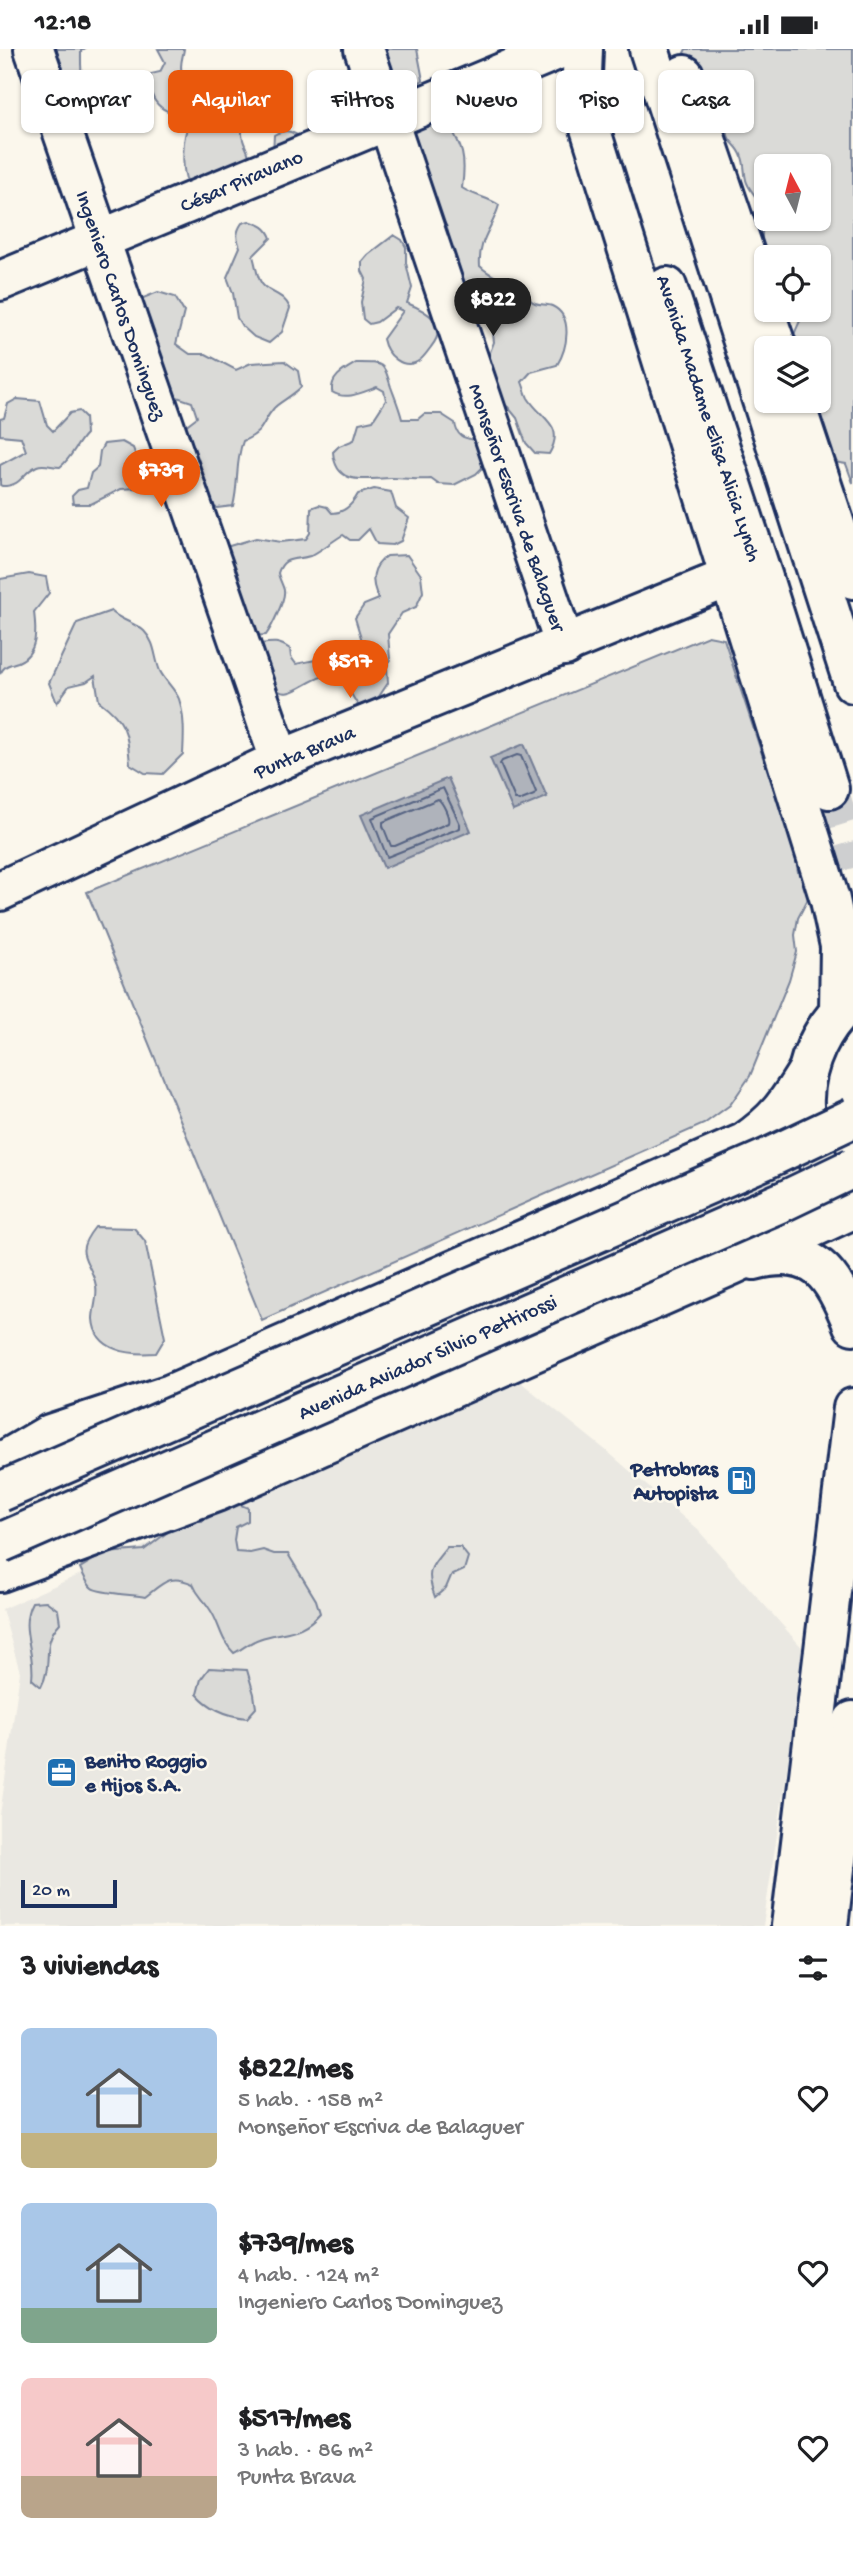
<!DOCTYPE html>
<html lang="es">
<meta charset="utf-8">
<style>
body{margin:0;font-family:"Gochi Hand",sans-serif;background:#f6f6f6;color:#202124;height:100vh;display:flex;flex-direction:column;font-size:26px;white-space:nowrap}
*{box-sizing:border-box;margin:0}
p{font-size:23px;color:#757577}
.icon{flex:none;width:38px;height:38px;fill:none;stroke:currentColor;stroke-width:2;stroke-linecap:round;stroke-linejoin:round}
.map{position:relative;height:1877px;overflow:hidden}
.side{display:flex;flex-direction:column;background:#fff;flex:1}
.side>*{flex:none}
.banner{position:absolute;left:21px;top:21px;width:812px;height:63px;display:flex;gap:14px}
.needle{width:46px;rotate:353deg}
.controls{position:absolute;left:754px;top:105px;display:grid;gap:14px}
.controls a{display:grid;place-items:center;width:77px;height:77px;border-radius:10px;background:#fff;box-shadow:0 2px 5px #0004;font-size:35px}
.scale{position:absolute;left:21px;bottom:18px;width:96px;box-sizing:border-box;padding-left:7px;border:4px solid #1b2f5e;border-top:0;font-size:19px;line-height:24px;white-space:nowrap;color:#1b2f5e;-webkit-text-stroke:5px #fbf7ec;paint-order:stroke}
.price{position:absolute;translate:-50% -60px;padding:0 16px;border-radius:24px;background:#ea580c;color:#fff;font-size:23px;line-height:46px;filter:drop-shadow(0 2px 4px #0008)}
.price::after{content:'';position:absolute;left:50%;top:42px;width:21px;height:16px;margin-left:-10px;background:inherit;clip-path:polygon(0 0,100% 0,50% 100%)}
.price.current{background:#222;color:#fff}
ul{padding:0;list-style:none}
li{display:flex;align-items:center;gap:21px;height:175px;padding:0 21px}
li span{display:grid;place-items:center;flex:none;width:196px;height:140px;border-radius:10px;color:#555}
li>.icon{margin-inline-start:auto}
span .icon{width:84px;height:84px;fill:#fffc;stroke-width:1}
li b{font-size:30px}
h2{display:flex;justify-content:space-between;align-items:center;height:84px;padding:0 21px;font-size:30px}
.pill{padding:0 24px;border-radius:10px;background:#fff;box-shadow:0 2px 5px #0004;font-size:24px;line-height:63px}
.pill.current{background:#ea580c;color:#fff}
.status{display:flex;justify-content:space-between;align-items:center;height:49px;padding:0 35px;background:#fff;direction:ltr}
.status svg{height:19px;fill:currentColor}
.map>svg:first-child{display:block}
</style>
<div class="status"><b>12:18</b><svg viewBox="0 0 49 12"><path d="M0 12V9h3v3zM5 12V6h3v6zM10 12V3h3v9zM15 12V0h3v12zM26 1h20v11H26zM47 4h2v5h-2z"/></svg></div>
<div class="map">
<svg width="853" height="1877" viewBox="0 0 853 1877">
<rect width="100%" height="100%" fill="#fbf7ec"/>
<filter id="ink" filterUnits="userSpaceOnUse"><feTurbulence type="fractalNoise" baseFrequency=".0143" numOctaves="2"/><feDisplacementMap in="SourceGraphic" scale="14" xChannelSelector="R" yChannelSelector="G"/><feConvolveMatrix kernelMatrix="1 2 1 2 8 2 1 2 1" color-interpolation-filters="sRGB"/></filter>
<g filter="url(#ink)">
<polygon fill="#eae8e2" points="518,1331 608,1403 698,1481 805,1602 763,1877 0,1877 0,1766 20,1623 2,1560"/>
<g fill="#dadad7" stroke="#7a849a" stroke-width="2" fill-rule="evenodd">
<path d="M58,0h26l-3,2c0,23 -2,27 15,43l2,17 -14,8 -8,-1 8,-14 -5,-5 -7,4 -21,-48z"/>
<path d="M158,0h26c-1,8 -5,16 -2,24 9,19 17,15 6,38 -25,8 -43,-13 -37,-37l9,-2 5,-10z"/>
<polygon points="371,0 417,0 423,31 403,43 381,36"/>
<path d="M686,0h167v434l-7,-19 -18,-3 -19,-60h10v-53h-23c-6,-9 0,-18 4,-27l-4,-11h23v-53h-50c-15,-20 0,-33 -9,-53 -4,-9 -12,-15 -14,-24 -2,-8 -1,-15 -4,-23 -6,-18 -19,-11 -13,-39h5l-8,-25 -17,1 -21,-17 -4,-24zM766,117h53v53h-53z"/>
<path d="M218,27l23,5 11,12c0,8 -3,9 -5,16 -3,6 -4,16 -5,23 -1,12 9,19 8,32l-57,19 -7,-4c-4,-13 -4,-43 3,-55 4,-6 11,-10 14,-17 6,-14 -3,-25 15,-31z"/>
<path d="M321,62l16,1 3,8 -67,33 1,-18c12,-7 18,-3 29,3l9,-14 1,-8z"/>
<path d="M420,65l25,2c16,30 22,37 17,72 12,8 25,9 37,17 -6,23 -21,34 -19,61 10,10 21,13 33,20 8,5 13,13 22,17 5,2 12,1 17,3 22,10 15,43 5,59l-26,7 -9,10c2,5 4,12 6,16 14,22 38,27 21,56l-14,-1 -9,-10 -9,-25 -9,-11 -12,-8 -12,-31 10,-26 -5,-39 -22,-14 -14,-1 -6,-61 -14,-22 -37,-43z"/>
<path d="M249,172c12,4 18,6 22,17l-18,18c3,9 4,25 12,31 10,8 19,8 25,21l-8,24 -13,11 -15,-6 -12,-11 -5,-8 -4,-25 -6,-16 13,-30c-4,-10 -4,-15 2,-24z"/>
<path d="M394,186l8,5 4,7v16l6,25 -5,15c20,8 43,21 24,44 -3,4 -7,10 -11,13 -17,12 -34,-6 -37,-21l20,-28 -7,-3 -19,14 -8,2 -6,-5 -2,-17 5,-23 -4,-8v-9l6,-7z"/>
<path d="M158,243l17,5 9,15 -8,32 14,10h16l30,16 15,-7 33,-2 14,10 3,16c-7,8 -23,16 -27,21 -14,16 -8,23 -31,33 -8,21 -4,43 -10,65l-16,2 -15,-4 -22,-74 17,-13 -5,-15 -15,-5 -16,-1 -28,-86 10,-12z"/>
<path d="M356,314c29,0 27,-1 35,24 4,11 8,20 11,32h16l6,-5h17l14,9c2,16 11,15 24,18l6,20 -3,7 -6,6 -22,11 -16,-1 -7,-5c-14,1 -26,-1 -40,-1 -24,0 -55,10 -58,-26l6,-6 15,-6 5,-17 14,-3 13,-20 -2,-9 -7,-4c-14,5 -31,14 -45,5 -2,-15 12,-22 24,-29z"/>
<path d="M17,350l23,2 7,24 6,6 17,-18 9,-2 6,6 1,17c-10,10 -14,24 -26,33 -8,0 -16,-4 -23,-1 -16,7 -14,20 -35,20l-2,-1v-20l26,-14 -5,-14 -21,-2v-16l4,-1 4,-14z"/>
<polygon points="122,393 133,399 136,407 152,407 155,415 154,424 147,427 144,435 137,439 121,440 91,455 73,455 72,447 78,441 87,439 91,424 98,418 100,402 104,395"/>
<path d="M374,440l17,3 5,16 13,10 -8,23 -8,4 -16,-1 -8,-15 -11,11h-8l-7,-5c-9,5 -24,17 -33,21 -15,5 -26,-1 -32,17 1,6 5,12 6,17 2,9 -13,38 -18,45l-16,1 -34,-86 40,-12 25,4 25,-3 4,-6 1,-25 8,-3 8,2 5,6c12,0 20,-8 26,-19z"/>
<path d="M407,506l14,20 2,17 -7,15 -14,6 -14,21 2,25 -3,8 1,16 -14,21 -16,1c-5,-7 -13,-24 -19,-27 -23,-13 -50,31 -65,8 -8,-11 -10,-29 -15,-42 14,-2 20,-3 31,5l1,8 5,7 24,-5 17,3 25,-21 -7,-23 9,-13 15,-6c-9,-17 -8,-32 8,-43z"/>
<path d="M29,525l17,3 3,16 -15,19c2,17 5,41 -16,50 -9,3 -14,3 -18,12v-95z"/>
<path d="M111,562c10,10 23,11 33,20 12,12 10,26 16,40 5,10 15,18 19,28 6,18 5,37 4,55l-20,20 -18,-1 -15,-9c-3,-32 -3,-42 -31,-63l-4,-25 -9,6 -17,4 -12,17 -8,-20 28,-60z"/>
<polygon points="708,587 724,590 795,805 798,823 803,821 810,846 798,869 795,886 797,903 789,931 750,1027 730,1056 704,1075 262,1271 87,843"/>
<path d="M95,1178l39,1 11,13 20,97 -9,15c-25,2 -61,-1 -63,-34 0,-10 5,-22 3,-33 -5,-28 -25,-29 -1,-59z"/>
<path d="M236,1454l12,5v13l-12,6 -2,13 2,12 14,1 13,-3 11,4h14l28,46 4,13c-20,23 -36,17 -61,26 -9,3 -17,10 -25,14 -14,-13 -14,-30 -25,-45 -6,-10 -11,-11 -16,-24 -23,-11 -30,-1 -48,13 -11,-2 -47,-4 -53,-9 -5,-4 -9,-14 -12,-20l25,-15 39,-3 33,-25 12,-4h13z"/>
<path d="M447,1498h13l8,10 -4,13 -13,6 -5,12 -11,9c-10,-26 -5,-29 12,-50z"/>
<path d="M46,1552l12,9 2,13c-20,21 -6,40 -19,64l-9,-8c4,-27 -14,-51 0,-77z"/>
<path d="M209,1619l38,2 7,24 2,14 -9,10c-19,-2 -37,-9 -50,-24l4,-15z"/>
</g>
<g fill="#afb3bb" stroke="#747e96" stroke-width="2">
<polygon points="524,695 547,748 513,762 490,709"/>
<polygon points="448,729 471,782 384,819 361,766"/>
</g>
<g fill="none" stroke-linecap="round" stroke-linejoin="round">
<g stroke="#566483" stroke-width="2">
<polygon points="517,706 521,707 536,743 534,746 519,752 515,750 500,715 502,712"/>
<polygon points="443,739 460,775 460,779 387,808 372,769"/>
<path d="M438,750c5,4 12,18 10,24l-53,23h-4l-8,-20v-4z"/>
</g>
<polyline stroke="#cecfd0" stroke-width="38" stroke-dasharray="38 19" stroke-linecap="butt" points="829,740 853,819"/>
<defs>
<g id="minor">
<polyline points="34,0 280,711"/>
<polyline points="364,0 565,597"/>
<polyline points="0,232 560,0"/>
<polyline points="0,842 280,711 730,528"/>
</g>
<g id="trunk">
<polyline points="583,0 581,50 830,851 840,897 839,962"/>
<polyline points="649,0 853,634"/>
<polyline points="684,26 777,299"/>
<polyline points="667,238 763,529 829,740"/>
<polyline points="794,352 853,530"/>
<path d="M850,1153c-63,-56 -61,-148 3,-203"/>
<path d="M754,1211c62,-15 78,14 99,65"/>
<path d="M0,1414l50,-29 121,-40 573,-251c33,-23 42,-37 63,-71"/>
<polyline points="0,1523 216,1443 732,1216 853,1160"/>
<polyline points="791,1877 853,1359"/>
<polyline points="828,1877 853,1672"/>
</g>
</defs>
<use href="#minor" stroke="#1b2f5e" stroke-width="44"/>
<use href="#trunk" stroke="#1b2f5e" stroke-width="44"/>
<use href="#minor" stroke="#fbf7ec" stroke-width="38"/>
<use href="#trunk" stroke="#fbf7ec" stroke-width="38"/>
<defs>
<g id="motorway-bridge">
<polyline points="0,1443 764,1111 853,1069"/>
<polyline points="0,1494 784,1152 853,1119"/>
</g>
</defs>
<use href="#motorway-bridge" stroke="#1b2f5e" stroke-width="44" stroke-linecap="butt"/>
<use href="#motorway-bridge" stroke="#fbf7ec" stroke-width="38"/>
</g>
</g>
<defs>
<symbol id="fuel-square" viewBox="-11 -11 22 22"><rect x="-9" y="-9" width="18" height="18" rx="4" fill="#1f6fb2" stroke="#fbf7ec"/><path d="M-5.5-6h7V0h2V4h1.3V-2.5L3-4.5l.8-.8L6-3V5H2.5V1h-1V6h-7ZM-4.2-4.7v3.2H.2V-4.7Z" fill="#fff"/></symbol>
<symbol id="office-square" viewBox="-11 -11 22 22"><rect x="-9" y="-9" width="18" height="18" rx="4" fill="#1f6fb2" stroke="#fbf7ec"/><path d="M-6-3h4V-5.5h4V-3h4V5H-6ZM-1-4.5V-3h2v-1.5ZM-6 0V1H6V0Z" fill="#fff"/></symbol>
</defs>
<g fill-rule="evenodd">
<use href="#fuel-square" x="724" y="1414" width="35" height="35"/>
<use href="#office-square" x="44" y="1706" width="35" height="35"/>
</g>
<g text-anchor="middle" stroke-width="5" stroke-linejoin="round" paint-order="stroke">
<g font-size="21" fill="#1b2f5e" stroke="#fbf7ec">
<text transform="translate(241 131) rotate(-23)" y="7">César Piravano</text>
<text transform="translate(122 256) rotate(71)" y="7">Ingeniero Carlos Dominguez</text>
<text transform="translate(710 369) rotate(72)" y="7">Avenida Madame Elisa Alicia Lynch</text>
<text transform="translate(518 458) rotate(71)" y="7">Monseñor Escriva de Balaguer</text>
<text transform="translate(304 702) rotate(-23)" y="7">Punta Brava</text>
<text transform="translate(427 1307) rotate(-24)" y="7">Avenida Aviador Silvio Pettirossi</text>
</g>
<g font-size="21" font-weight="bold" fill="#1b2f5e" stroke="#fbf7ec" text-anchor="end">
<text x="718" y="1426">Petrobras<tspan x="718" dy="24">Autopista</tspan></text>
<text x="85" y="1718" text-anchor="start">Benito Roggio<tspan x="85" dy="24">e Hijos S.A.</tspan></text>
</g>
</g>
</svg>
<div class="controls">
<a><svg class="needle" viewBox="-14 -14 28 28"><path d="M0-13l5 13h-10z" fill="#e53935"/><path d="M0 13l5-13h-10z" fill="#757577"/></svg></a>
<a><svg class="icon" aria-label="locate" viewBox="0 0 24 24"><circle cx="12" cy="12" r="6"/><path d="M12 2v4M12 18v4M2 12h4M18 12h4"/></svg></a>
<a><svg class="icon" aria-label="layers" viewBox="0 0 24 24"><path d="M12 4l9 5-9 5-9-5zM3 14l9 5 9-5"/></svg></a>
</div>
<div class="scale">20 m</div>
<b class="price current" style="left:493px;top:289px">$822</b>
<b class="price" style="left:161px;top:460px">$739</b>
<b class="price" style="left:350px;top:651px">$517</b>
<div class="banner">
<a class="pill">Comprar</a>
<a class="pill current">Alquilar</a>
<a class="pill">Filtros</a>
<a class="pill">Nuevo</a>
<a class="pill">Piso</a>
<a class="pill">Casa</a>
</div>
</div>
<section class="side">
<h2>3 viviendas<svg class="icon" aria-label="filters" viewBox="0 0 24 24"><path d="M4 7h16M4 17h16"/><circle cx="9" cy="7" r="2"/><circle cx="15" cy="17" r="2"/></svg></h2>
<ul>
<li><span style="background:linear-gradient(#a9c7e8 75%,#c2b280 0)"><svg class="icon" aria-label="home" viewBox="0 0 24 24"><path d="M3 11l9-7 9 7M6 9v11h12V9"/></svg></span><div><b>$822/mes</b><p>5 hab. · 158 m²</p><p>Monseñor Escriva de Balaguer</p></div><svg class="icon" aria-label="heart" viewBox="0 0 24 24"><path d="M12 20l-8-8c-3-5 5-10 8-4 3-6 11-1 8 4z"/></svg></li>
<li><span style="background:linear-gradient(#a9c7e8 75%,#7fa58c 0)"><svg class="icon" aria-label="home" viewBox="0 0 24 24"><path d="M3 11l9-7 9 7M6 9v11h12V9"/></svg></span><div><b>$739/mes</b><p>4 hab. · 124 m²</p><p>Ingeniero Carlos Dominguez</p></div><svg class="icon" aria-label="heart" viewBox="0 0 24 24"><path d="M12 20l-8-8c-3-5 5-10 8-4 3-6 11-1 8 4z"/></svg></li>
<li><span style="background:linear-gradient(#f6c9c9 70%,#b9a48a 0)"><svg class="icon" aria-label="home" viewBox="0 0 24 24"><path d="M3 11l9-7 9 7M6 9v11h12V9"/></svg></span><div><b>$517/mes</b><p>3 hab. · 86 m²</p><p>Punta Brava</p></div><svg class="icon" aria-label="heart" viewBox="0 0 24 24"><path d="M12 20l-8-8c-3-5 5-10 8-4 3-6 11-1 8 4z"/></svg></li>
</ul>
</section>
